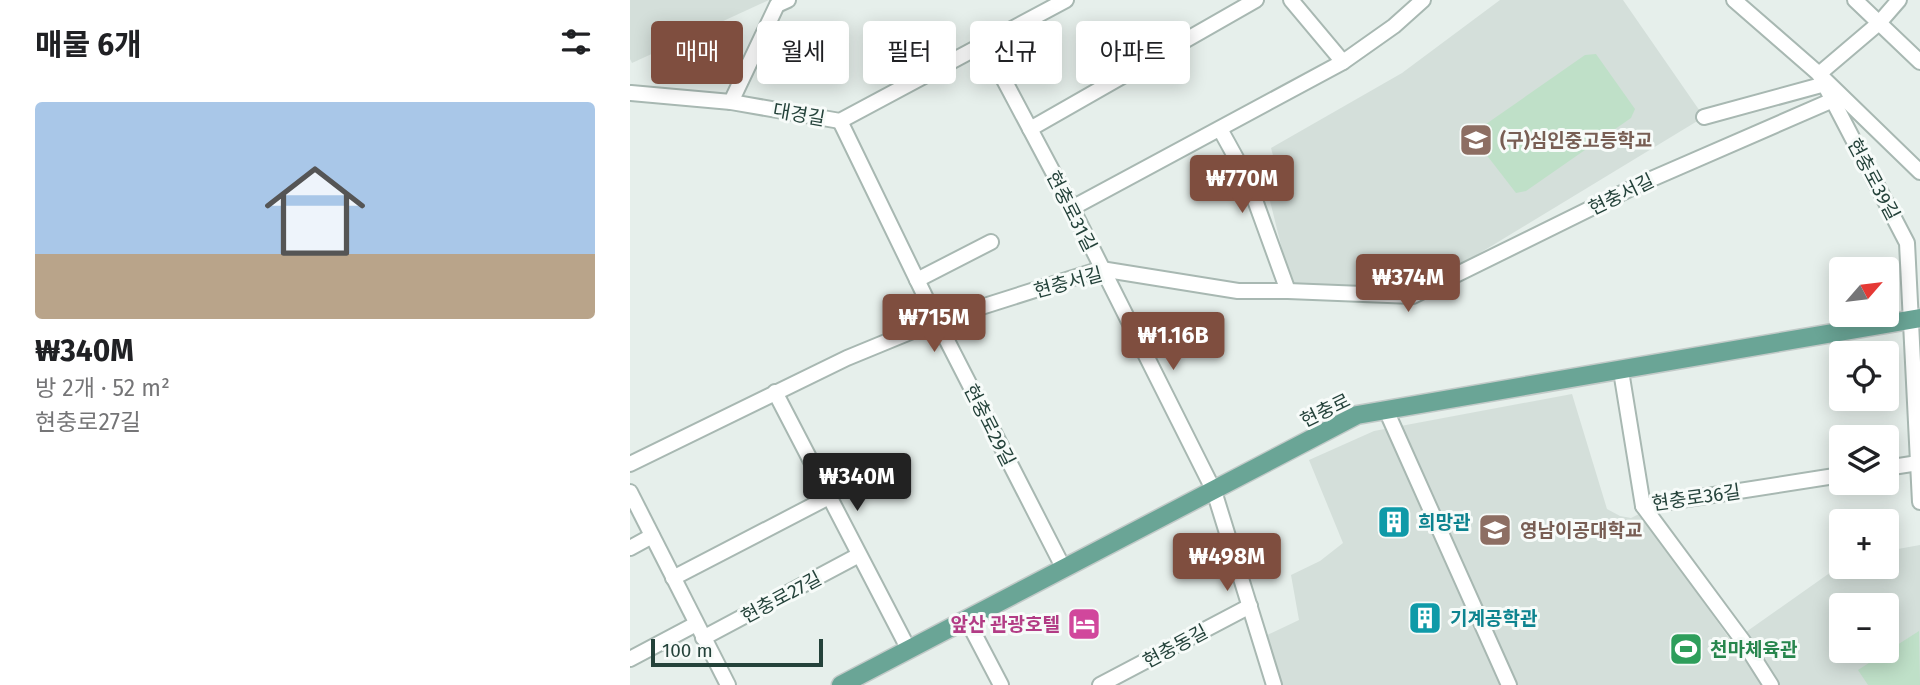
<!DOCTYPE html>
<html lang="ko">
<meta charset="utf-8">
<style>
body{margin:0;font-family:"Fira Sans","Noto Sans KR",sans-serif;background:#f6f6f6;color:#202124;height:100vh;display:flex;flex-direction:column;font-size:26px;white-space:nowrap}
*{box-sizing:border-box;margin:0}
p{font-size:23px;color:#757577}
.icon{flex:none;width:38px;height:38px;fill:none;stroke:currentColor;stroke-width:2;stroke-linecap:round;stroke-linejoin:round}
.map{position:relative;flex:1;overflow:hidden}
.panel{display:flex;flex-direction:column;background:#fff;width:630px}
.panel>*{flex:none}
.top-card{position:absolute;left:21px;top:21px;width:665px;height:63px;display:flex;gap:14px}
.needle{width:46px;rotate:62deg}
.tools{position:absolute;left:1199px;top:257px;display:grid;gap:14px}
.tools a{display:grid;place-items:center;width:70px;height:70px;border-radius:7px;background:#fff;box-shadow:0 4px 18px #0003;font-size:35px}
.scale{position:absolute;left:21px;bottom:18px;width:172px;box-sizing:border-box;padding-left:7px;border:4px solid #24423a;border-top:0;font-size:19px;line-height:24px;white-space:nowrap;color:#24423a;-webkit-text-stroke:5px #f7fbf9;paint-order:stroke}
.price{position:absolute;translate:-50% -60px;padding:0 16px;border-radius:7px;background:#7f4e3f;color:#fff;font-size:23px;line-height:46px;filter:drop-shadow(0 2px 4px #0008)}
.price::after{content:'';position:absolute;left:50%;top:42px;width:21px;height:16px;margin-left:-10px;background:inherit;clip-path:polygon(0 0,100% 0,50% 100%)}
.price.current{background:#222;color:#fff}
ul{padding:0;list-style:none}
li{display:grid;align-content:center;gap:14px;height:371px;padding:0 35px}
li span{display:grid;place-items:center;height:217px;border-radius:7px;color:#555}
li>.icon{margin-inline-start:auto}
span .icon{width:126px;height:126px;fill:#fffc;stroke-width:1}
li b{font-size:30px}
h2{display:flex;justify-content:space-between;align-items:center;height:84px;padding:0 35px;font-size:30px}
.tag{padding:0 24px;border-radius:7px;background:#fff;box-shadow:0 4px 18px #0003;font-size:24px;line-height:63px}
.tag.current{background:#7f4e3f;color:#fff}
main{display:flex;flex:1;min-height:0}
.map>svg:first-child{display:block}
</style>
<main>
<section class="panel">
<h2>매물 6개<svg class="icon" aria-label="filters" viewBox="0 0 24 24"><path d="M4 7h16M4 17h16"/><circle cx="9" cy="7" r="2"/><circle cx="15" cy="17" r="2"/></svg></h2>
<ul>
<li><span style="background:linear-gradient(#a9c7e8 70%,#b9a48a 0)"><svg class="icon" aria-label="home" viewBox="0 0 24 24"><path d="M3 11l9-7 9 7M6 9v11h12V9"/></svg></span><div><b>₩340M</b><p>방 2개 · 52 m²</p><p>현충로27길</p></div></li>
</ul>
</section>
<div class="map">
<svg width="1290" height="685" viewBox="0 0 1290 685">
<rect width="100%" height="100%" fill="#e6efeb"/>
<g fill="#d4dfda" fill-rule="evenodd">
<polygon points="0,0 139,0 2,63 0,59"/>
<polygon points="870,0 993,0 1074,117 784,293 665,286 659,277 632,169 645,163 641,148 772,73"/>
<polygon points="942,394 977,509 990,516 1001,518 1009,514 1044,560 1132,685 648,685 635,636 669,620 661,575 690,561 713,543 679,460 744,431"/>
<path d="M1290,545v140h-140l-37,-44 3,-9 95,-67 45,2 1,-16zM1211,606h45v45h-45z"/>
</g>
<g fill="#bfe0c8">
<polygon points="966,54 1005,109 1001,118 896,191 886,193 845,140 846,131 955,55"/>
<polygon points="1289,631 1290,685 1238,685 1228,670"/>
</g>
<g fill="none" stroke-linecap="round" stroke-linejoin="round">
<defs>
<g id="minor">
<polyline points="661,0 713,62"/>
<polyline points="1104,0 1189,74 1290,172"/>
<polyline points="1225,0 1290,62"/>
<polyline points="1269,0 1249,23 1189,74 1277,243 1290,502"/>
<polyline points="355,44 442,208 584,491 644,685"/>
<polyline points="1,93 101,102 210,121 436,0"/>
<polyline points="101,102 147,5 158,0"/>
<polyline points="1074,117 1195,84"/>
<polyline points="210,121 307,321 434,569"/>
<polyline points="400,129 626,0"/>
<polyline points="590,129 617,178 658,291"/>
<polyline points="442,208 713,62 764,26 793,0"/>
<polyline points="287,280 361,242"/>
<polyline points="991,371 1013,506 1113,641 1141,685"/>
<polyline points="145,392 279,650"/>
<polyline points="756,410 879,685"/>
<polyline points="0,464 217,358 307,321 471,269 608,291 658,291 783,296 1010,184 1203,100"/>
<polyline points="1256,468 1288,463"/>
<polyline points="0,492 98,685"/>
<polyline points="1013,506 1211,475"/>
<polyline points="0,548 22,536"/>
<polyline points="43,578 199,497"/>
<polyline points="337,620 371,685"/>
<polyline points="73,638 229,555"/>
<polyline points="0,659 66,624"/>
<polyline points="470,685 620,606"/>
</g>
<polyline id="major" points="211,685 727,415 1290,318"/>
</defs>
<use href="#minor" stroke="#a8b8b2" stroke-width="18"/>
<use href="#major" stroke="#c2cac8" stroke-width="21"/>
<use href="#minor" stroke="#fff" stroke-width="14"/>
<use href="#major" stroke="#6aa596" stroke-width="18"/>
</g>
<defs>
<symbol id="school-square" viewBox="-11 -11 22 22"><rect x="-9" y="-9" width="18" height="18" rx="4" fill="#8d6e63" stroke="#f7fbf9"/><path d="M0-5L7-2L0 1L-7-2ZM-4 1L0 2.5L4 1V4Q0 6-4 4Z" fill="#fff"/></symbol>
<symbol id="building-square" viewBox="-11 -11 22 22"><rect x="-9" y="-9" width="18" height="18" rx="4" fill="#0f9aa8" stroke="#f7fbf9"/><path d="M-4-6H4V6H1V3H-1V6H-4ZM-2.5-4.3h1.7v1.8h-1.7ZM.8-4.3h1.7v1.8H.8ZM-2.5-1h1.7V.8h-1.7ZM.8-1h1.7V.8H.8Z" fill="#fff"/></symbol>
<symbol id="university-square" viewBox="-11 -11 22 22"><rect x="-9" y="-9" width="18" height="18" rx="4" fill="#8d6e63" stroke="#f7fbf9"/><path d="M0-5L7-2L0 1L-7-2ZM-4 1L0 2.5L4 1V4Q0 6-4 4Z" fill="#fff"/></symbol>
<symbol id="hotel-square" viewBox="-11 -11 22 22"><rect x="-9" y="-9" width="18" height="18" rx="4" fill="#d1479c" stroke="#f7fbf9"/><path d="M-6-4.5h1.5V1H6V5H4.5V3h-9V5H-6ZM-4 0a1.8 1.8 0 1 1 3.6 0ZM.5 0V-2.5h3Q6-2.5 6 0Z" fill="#fff"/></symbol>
<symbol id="stadium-square" viewBox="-11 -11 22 22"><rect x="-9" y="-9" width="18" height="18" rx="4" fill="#2e9e5b" stroke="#f7fbf9"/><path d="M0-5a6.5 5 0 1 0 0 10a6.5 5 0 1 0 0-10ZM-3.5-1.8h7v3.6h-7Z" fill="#fff"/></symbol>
</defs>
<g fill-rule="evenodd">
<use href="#school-square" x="827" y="121" width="38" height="38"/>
<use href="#building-square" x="745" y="503" width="38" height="38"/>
<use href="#university-square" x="846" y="511" width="38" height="38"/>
<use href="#building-square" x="776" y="599" width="38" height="38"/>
<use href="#hotel-square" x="435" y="605" width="38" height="38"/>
<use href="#stadium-square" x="1037" y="630" width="38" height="38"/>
</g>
<g text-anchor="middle" stroke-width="6" stroke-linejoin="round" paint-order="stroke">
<g font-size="19" fill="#24423a" stroke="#f7fbf9">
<text transform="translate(169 114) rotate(10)" y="7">대경길</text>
<text transform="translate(1244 179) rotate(62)" y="7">현충로39길</text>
<text transform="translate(991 194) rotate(-26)" y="7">현충서길</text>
<text transform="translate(442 211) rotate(63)" y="7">현충로31길</text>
<text transform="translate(438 282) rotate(-15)" y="7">현충서길</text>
<text transform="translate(695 410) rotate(-26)" y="7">현충로</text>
<text transform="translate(360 425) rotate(63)" y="7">현충로29길</text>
<text transform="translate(1066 497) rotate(-8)" y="7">현충로36길</text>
<text transform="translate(151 597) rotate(-28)" y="7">현충로27길</text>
<text transform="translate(545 646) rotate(-28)" y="7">현충동길</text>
</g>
<g font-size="19" font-weight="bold" fill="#785e54" stroke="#f7fbf9" text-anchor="start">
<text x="870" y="147">(구)심인중고등학교</text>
<text x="890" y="537">영남이공대학교</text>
</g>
<g font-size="19" font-weight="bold" fill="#0d838f" stroke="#f7fbf9" text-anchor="start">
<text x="788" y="529">희망관</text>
<text x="820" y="625">기계공학관</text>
</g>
<g font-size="19" font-weight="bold" fill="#b23c85" stroke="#f7fbf9" text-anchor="end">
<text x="430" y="631">앞산 관광호텔</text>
</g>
<g font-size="19" font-weight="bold" fill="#27864d" stroke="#f7fbf9" text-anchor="start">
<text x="1080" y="656">천마체육관</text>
</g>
</g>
</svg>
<div class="tools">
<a><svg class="needle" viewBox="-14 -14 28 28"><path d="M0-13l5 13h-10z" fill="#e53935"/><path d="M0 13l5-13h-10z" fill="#757577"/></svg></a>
<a><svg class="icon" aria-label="locate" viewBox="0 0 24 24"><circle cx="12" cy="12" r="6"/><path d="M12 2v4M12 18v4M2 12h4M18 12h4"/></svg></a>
<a><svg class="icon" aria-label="layers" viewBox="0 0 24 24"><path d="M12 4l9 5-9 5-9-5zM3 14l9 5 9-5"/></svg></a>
<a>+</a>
<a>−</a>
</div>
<div class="scale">100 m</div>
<b class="price" style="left:612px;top:215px">₩770M</b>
<b class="price" style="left:778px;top:314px">₩374M</b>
<b class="price" style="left:304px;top:354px">₩715M</b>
<b class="price" style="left:543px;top:372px">₩1.16B</b>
<b class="price current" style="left:227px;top:513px">₩340M</b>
<b class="price" style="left:597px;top:593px">₩498M</b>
<div class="top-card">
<a class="tag current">매매</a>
<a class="tag">월세</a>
<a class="tag">필터</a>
<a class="tag">신규</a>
<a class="tag">아파트</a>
</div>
</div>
</main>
